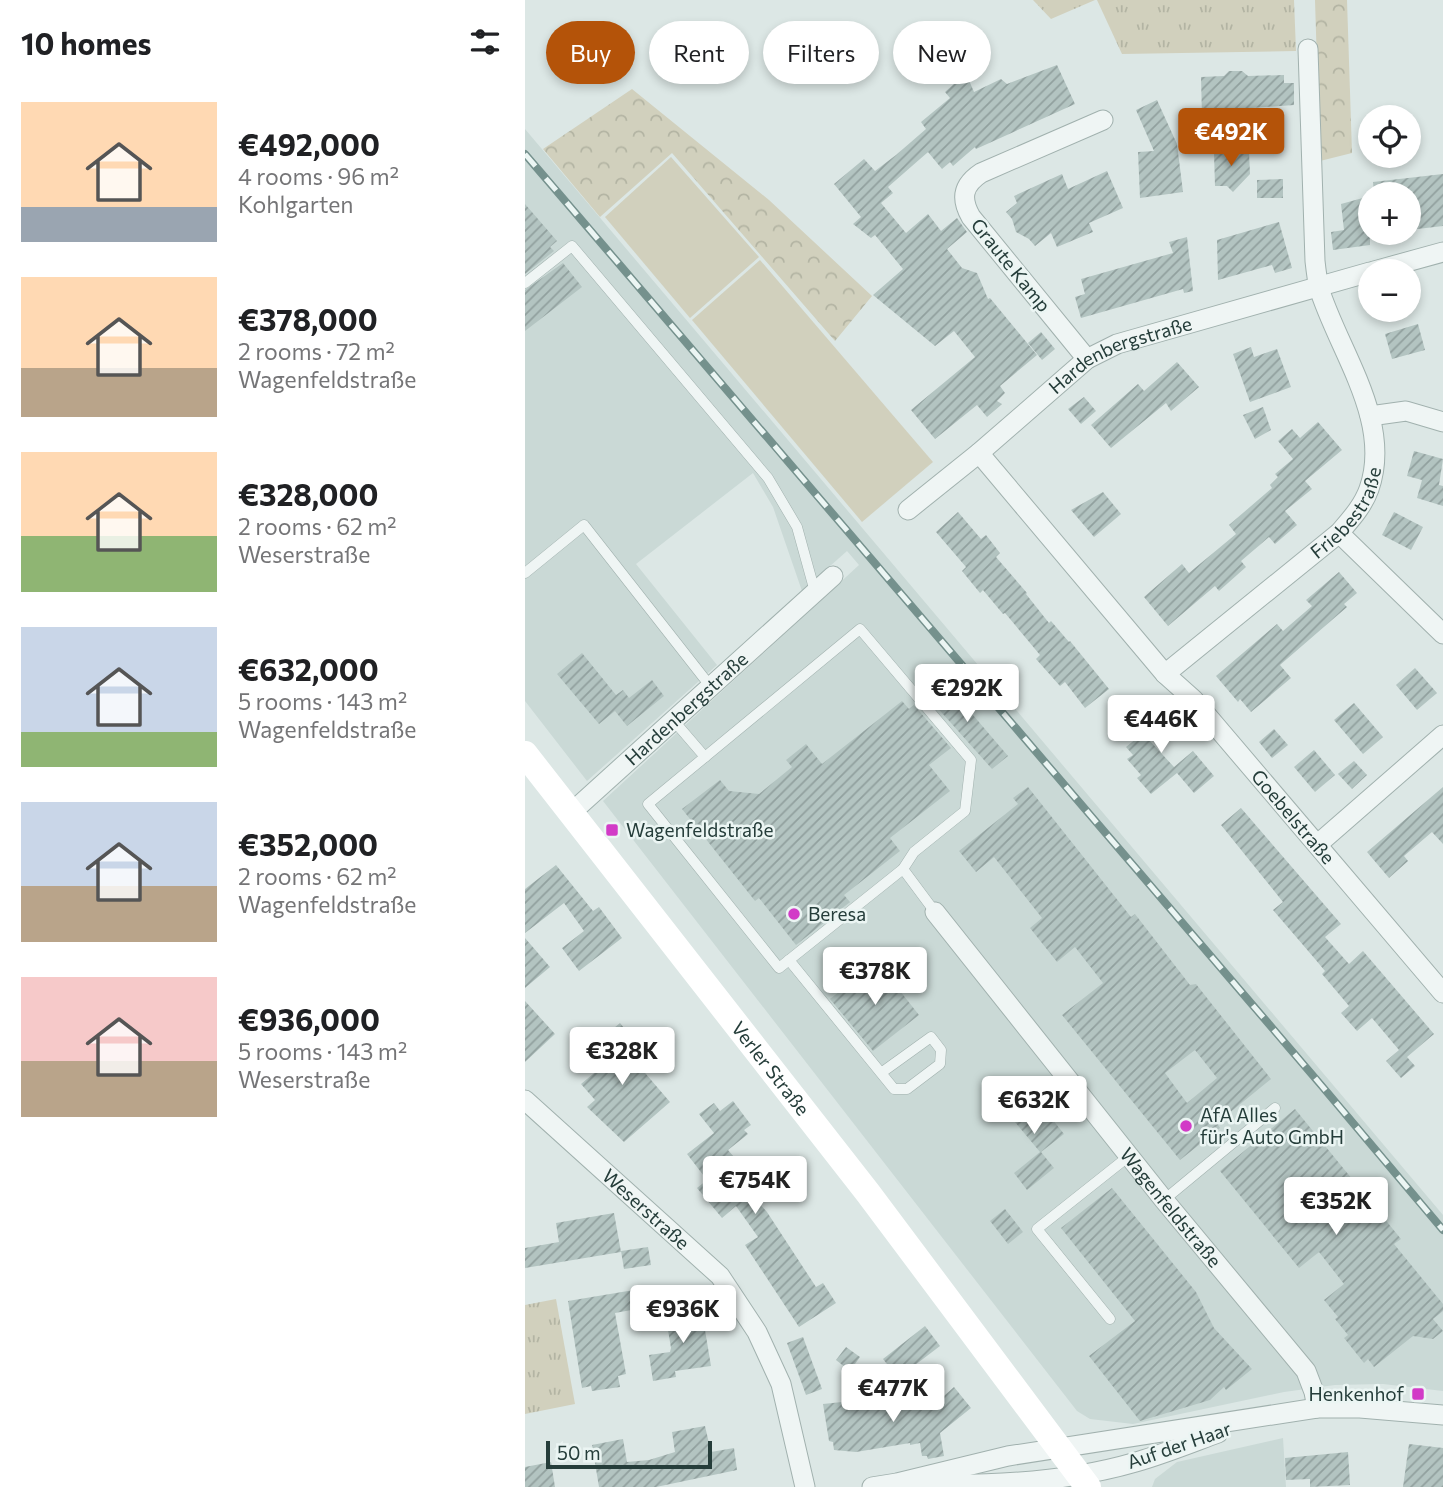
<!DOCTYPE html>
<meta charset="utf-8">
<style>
body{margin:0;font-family:Commissioner,sans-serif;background:#f2f2f2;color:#202124;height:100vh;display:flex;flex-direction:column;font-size:26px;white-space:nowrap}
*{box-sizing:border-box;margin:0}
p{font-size:23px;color:#757577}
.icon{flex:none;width:38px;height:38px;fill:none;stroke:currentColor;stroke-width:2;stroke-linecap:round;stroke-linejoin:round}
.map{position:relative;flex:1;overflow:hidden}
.panel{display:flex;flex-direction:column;background:#fff;width:525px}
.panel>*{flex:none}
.top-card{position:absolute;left:21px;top:21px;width:665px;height:63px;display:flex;gap:14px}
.fabs{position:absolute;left:833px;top:105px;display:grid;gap:14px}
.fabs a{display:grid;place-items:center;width:63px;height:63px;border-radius:50%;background:#fff;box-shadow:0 4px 10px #0003;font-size:35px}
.scale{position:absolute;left:21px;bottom:18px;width:166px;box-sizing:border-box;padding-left:7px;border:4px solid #253d3a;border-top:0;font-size:19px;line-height:24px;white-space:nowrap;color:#253d3a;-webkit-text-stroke:5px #ebf5f3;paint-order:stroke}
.price{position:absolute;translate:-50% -60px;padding:0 16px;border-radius:7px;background:#fff;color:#222;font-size:23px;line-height:46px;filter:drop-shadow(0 2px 4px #0008)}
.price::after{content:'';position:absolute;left:50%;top:42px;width:21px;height:16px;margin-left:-10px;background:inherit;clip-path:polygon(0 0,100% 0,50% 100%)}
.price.current{background:#b45309;color:#fff}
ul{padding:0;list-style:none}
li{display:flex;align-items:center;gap:21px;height:175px;padding:0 21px}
li span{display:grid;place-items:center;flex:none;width:196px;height:140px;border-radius:0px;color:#555}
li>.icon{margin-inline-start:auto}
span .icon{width:84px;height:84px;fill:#fffc;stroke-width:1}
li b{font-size:30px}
h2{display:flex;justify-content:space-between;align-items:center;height:84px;padding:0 21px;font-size:30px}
.chip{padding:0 24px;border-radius:32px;background:#fff;box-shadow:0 4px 10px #0003;font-size:24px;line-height:63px}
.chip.current{background:#b45309;color:#fff}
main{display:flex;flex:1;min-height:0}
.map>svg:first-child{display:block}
</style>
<main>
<section class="panel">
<h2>10 homes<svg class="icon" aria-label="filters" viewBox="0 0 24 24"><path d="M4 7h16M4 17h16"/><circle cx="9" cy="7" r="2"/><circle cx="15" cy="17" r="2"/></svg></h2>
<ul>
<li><span style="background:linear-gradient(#ffd9b3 75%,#9aa5b1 0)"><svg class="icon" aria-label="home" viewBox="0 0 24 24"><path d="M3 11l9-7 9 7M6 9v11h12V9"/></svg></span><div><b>€492,000</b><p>4 rooms · 96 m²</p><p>Kohlgarten</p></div></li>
<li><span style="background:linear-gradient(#ffd9b3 65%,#b9a48a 0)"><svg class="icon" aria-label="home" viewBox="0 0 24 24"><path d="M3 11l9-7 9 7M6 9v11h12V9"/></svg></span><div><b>€378,000</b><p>2 rooms · 72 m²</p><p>Wagenfeldstraße</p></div></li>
<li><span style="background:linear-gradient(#ffd9b3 60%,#8fb573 0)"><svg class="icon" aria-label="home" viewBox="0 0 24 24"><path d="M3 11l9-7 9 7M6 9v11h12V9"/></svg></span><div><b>€328,000</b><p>2 rooms · 62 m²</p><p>Weserstraße</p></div></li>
<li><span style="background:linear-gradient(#c9d6e8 75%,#8fb573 0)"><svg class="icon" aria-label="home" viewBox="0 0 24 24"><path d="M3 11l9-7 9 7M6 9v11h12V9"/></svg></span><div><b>€632,000</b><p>5 rooms · 143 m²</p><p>Wagenfeldstraße</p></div></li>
<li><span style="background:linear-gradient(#c9d6e8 60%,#b9a48a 0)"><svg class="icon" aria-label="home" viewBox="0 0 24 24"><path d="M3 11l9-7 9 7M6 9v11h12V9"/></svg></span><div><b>€352,000</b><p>2 rooms · 62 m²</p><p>Wagenfeldstraße</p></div></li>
<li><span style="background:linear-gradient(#f6c9c9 60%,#b9a48a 0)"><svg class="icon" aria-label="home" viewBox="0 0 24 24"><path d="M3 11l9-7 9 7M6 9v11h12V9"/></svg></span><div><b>€936,000</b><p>5 rooms · 143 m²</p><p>Weserstraße</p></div></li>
</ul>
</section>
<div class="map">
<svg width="918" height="1487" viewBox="0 0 918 1487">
<defs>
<pattern id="grass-tufts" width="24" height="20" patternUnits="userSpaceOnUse" patternTransform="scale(1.75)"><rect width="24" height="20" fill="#d1d0bd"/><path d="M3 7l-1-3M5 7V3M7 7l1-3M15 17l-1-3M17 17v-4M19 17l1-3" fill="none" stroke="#b3b4a3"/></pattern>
<pattern id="forest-crowns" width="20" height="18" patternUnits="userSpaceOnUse" patternTransform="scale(1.75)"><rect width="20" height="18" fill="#d1d0bd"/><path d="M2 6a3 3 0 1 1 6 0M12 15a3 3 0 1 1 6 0" fill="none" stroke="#b3b4a3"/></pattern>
<pattern id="building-hatch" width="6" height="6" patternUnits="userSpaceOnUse" patternTransform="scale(1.75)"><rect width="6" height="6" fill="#b3c4c1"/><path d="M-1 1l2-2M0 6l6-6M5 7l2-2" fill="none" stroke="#91a09e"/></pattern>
</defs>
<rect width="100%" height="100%" fill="#dce7e5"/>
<g fill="#cad9d6">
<polygon points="0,129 918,1215 918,1391 858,1384 810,1385 759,1392 608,1424 565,1419 552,1411 78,801 334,565 322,551 277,591 248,507 228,473 111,564 192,665 62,781 0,701"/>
<polygon points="758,1438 761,1487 627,1487 630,1479 652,1462"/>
</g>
<g fill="url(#grass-tufts)">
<polygon points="508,0 570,0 526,19"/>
<polygon points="572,0 769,0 771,51 597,54"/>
<polygon points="31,1299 50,1404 0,1414 0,1305"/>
</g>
<g fill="url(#forest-crowns)">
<polygon points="790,0 822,0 827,153 795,161"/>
<polygon points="107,89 244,200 347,296 310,341 147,153 75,217 18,149"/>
</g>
<g fill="#d1d0bd">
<polygon points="146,157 234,257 165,318 80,217"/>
<polygon points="235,260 408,462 337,522 167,320"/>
</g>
<g fill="url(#building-hatch)" fill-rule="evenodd">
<polygon points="532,65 550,104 451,149 450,147 428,166 425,162 417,169 403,152 363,187 368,193 356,203 381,233 403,214 416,231 432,218 442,232 422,249 437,268 452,273 463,299 465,298 512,355 475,386 480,393 472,401 477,404 462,417 452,405 410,439 386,410 450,357 429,331 410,346 348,295 378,269 350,235 346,238 328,224 336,217 309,184 339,159 350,171 371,155 401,129 396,122 425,98 420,92 430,83 443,78 449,92 476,79 482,84"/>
<polygon points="704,71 717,71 723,76 759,75 759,83 769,83 769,105 727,108 727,115 718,117 677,117 676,77 699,76"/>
<polygon points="632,100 652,144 658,192 615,198 613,152 629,151 611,110"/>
<polygon points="706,145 714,152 724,152 725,174 708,192 702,186 690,186 689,153 700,153"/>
<polygon points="582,171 598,208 564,223 568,232 532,247 526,233 510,246 504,239 491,232 487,219 481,212 492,203 489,196 537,174 543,189"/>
<polygon points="918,174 918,226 884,230 884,194 849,194 848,182"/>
<polygon points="758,179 758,198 732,198 732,180"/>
<polygon points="845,196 845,245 808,250 806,232 819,230 816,204"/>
<polygon points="0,204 32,241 25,247 29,251 0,274"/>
<polygon points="754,222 767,268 750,273 747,265 693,280 692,240"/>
<polygon points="662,237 668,291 659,293 658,289 556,318 550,297 560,294 556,279 648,253 644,242"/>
<polygon points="38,263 57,287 0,331 0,290"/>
<polygon points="893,324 900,350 867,359 860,334"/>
<polygon points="516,332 530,349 517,360 503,343"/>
<polygon points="726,347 729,357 752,349 766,387 725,402 708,354"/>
<polygon points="652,362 674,387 646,411 641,403 586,448 566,425 613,384 619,391"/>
<polygon points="559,397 571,411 556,424 543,409"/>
<polygon points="738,407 746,430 730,439 718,415"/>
<polygon points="793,422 817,450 780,481 787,489 760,511 772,525 750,544 744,537 716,561 721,567 694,591 690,586 643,626 619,597 657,564 664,573 711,534 704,525 747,488 745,485 753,477 750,474 768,459 753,441 767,429 775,438"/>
<polygon points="889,451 918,459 914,485 918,486 918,506 892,498 897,480 882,476"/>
<polygon points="578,492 596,514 569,537 546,510"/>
<polygon points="433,512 456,539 461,535 475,553 471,557 502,593 501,594 524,623 526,621 544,642 545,641 584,689 560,708 540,682 535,686 511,659 515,655 480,613 478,614 458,590 455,593 437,571 441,567 411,532"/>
<polygon points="869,512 898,527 886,550 857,535"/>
<polygon points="814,572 832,593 819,604 822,607 755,665 766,678 726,712 715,699 713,702 691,676 752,624 758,631 787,606 781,600"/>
<polygon points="57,653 91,695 98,690 104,698 127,680 139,696 102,726 90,711 74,724 32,674"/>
<polygon points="890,668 912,693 892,710 871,685"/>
<polygon points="418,680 483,756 467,769 401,695"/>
<polygon points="624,700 645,724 625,741 649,767 668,751 689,776 669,793 652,773 626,794 612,778 616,775 602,759 608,755 601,747 618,733 604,717"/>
<polygon points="377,701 384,709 389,705 426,748 404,765 425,791 365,838 375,851 319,895 325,902 271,945 234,898 230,901 157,809 195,780 204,791 234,794 267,767 261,760 281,744 297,764"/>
<polygon points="829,703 858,737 838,754 809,720"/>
<polygon points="749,729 763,745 747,758 734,742"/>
<polygon points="789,750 810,775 790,792 769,767"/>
<polygon points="829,761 842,775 827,789 813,774"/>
<path d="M503,787l103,130 4,-3 55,71 6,-1 75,95 -54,44 3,5 -40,32 -118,-145 41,-32 -28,-36 -18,15 -27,-34 12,-10 -48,-61 -18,15 -17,-21 59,-47 -5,-6zM670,1050l22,28 -30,25 -22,-30z"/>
<polygon points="918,787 918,844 907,832 879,856 883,861 864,878 842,852"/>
<polygon points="716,808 816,924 800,937 824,964 838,951 909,1034 882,1057 890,1066 876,1078 861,1061 874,1050 847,1018 832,1031 816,1013 824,1006 797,974 800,971 790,959 748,910 758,902 696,825"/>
<polygon points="31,865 68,911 74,907 97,938 54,971 37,948 59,931 39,903 0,933 0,889"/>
<polygon points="0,938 25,967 0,988"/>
<polygon points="352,962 394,1015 348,1051 305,999"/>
<polygon points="0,1001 30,1034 0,1062"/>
<polygon points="95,1023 112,1044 102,1052 145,1102 99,1142 62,1107 70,1100 56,1084 80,1064 66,1047"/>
<polygon points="504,1090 539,1134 516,1152 529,1168 502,1190 489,1173 515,1152 480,1110"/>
<polygon points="208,1101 226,1125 219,1130 223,1134 203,1150 209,1157 200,1165 242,1212 291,1287 298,1283 311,1303 274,1327 220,1245 233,1237 211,1206 197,1218 172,1188 182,1180 162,1154 189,1133 174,1114 189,1103 195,1111"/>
<polygon points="770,1109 876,1239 869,1244 918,1304 918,1311 908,1319 918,1331 908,1339 888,1336 849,1367 843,1359 839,1363 819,1338 823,1335 810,1319 813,1317 799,1300 819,1284 794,1252 774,1268 695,1171"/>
<polygon points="587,1188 671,1292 689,1328 727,1369 701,1390 699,1387 685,1400 615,1421 564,1356 610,1321 536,1228"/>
<polygon points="480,1209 498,1232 483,1244 465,1221"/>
<polygon points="89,1213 96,1252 0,1268 0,1248 34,1242 31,1223"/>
<polygon points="123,1247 126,1265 99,1269 96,1251"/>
<polygon points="109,1290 112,1309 90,1313 101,1374 93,1376 95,1387 67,1391 66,1386 57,1388 43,1301"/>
<polygon points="176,1306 186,1366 150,1371 151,1377 128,1381 124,1355 145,1352 146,1348 141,1318 152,1316 151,1310"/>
<polygon points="400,1326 415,1346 373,1378 358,1359"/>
<polygon points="278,1337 297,1389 281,1395 262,1343"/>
<polygon points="321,1347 335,1357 325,1371 311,1360"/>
<polygon points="429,1387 446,1408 415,1433 419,1456 403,1459 402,1456 397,1456 395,1443 385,1445 385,1443 331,1452 309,1450 308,1442 304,1441 298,1404 317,1402 326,1402 326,1405 382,1396 403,1410"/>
<polygon points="180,1426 186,1452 209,1448 212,1470 131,1487 74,1487 67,1445 98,1439 102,1462 124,1460 150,1452 147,1432"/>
<polygon points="884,1444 918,1448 918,1487 878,1487"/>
<polygon points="823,1452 825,1485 785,1487 785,1479 761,1480 760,1458"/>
<polygon points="26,1462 30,1487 0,1487 0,1467"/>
</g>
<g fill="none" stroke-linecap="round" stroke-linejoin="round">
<defs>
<g id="service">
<polyline points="0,283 47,246 243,478 272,527 290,592"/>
<polyline points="0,573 59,525 186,687"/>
<polygon points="335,629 446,760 440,811 389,852 378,869 254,968 123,804"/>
<polyline points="149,721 180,757"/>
<polyline points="378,869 410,912"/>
<polyline points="264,960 356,1073 369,1089 382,1089 415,1064 416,1050 406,1037 356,1073"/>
<polyline points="639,1200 750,1108"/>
<polyline points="585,1319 512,1229 604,1156"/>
</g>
<g id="minor">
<polyline points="849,271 918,252"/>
<path d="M562,359l-116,-142c-11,-19 -8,-32 10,-44l122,-53"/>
<polyline points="845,416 881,411 918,422"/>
<path id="s1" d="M454,453l165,196 21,25 28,25 250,294"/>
<path id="s2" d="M383,510l71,-57 108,-94 30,-15 253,-72"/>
<polyline points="814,533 918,634"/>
<path id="s3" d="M640,674l174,-141c12,-14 24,-27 30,-44 24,-68 -31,-139 -50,-201 -2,-9 -3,-18 -4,-27l-7,-212"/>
<path id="s4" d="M47,812l261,-236"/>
<polyline points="793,844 918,735"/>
<path id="s5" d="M410,912l229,288 142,171 8,21 3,16"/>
<path id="s6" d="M0,1100l195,176 37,56 24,52 24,103"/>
<path d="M397,1484c71,2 146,-2 214,-22 28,-8 55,-19 82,-29"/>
<polyline points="347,1487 372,1483 483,1456 792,1408 835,1408 918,1415"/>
</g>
</defs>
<use href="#service" stroke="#a1b1ae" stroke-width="11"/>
<use href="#minor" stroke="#a1b1ae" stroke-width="21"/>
<use href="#service" stroke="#eff5f4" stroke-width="10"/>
<use href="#minor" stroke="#eff5f4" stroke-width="19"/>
<path stroke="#fff" stroke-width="26" id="s7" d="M0,754l343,439 220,294"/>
<defs>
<polyline id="rail" points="0,154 796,1085 918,1230"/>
</defs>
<use href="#rail" stroke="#75918d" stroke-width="8"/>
<use href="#rail" stroke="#ebf5f3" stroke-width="5" stroke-dasharray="16" stroke-linecap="butt"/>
</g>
<g fill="#d23bc7" stroke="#ebf5f3" stroke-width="2.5">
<rect x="80" y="823" width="14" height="14" rx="3.5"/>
<circle cx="269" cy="914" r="7"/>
<circle cx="661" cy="1126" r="7"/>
<rect x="886" y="1387" width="14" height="14" rx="3.5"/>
</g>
<g text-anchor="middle" stroke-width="5" stroke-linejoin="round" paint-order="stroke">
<g font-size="19" fill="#253d3a" stroke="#ebf5f3">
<text transform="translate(486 265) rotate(51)" y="7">Graute Kamp</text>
<text dy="7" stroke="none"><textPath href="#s2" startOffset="266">Hardenbergstraße</textPath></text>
<text dy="7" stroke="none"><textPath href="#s3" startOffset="245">Friebestraße</textPath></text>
<text dy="7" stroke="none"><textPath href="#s4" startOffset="154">Hardenbergstraße</textPath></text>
<text dy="7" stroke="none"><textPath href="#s1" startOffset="481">Goebelstraße</textPath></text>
<text dy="7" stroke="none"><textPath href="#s7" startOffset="399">Verler Straße</textPath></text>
<text dy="7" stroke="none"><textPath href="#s5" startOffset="378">Wagenfeldstraße</textPath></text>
<text dy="7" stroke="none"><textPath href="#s6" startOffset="163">Weserstraße</textPath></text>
<text transform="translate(654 1445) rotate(-19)" y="7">Auf der Haar</text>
</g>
<g font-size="19" fill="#253d3a" stroke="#ebf5f3" text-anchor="start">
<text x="101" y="837">Wagenfeldstraße</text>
<text x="283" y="921">Beresa</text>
<text x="675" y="1122">AfA Alles<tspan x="675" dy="22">für's Auto GmbH</tspan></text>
<text x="879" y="1401" text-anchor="end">Henkenhof</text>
</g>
</g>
</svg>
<div class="fabs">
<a><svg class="icon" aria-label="locate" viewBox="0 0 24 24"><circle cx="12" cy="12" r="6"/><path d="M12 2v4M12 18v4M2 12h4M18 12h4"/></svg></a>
<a>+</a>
<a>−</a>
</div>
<div class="scale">50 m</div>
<b class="price current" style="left:706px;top:168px">€492K</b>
<b class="price" style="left:442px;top:724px">€292K</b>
<b class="price" style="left:636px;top:755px">€446K</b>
<b class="price" style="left:350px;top:1007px">€378K</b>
<b class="price" style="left:97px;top:1087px">€328K</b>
<b class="price" style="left:509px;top:1136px">€632K</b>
<b class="price" style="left:230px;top:1216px">€754K</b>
<b class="price" style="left:811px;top:1237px">€352K</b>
<b class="price" style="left:158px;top:1345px">€936K</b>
<b class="price" style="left:368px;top:1424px">€477K</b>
<div class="top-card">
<a class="chip current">Buy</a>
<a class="chip">Rent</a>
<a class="chip">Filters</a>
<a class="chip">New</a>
</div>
</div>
</main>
